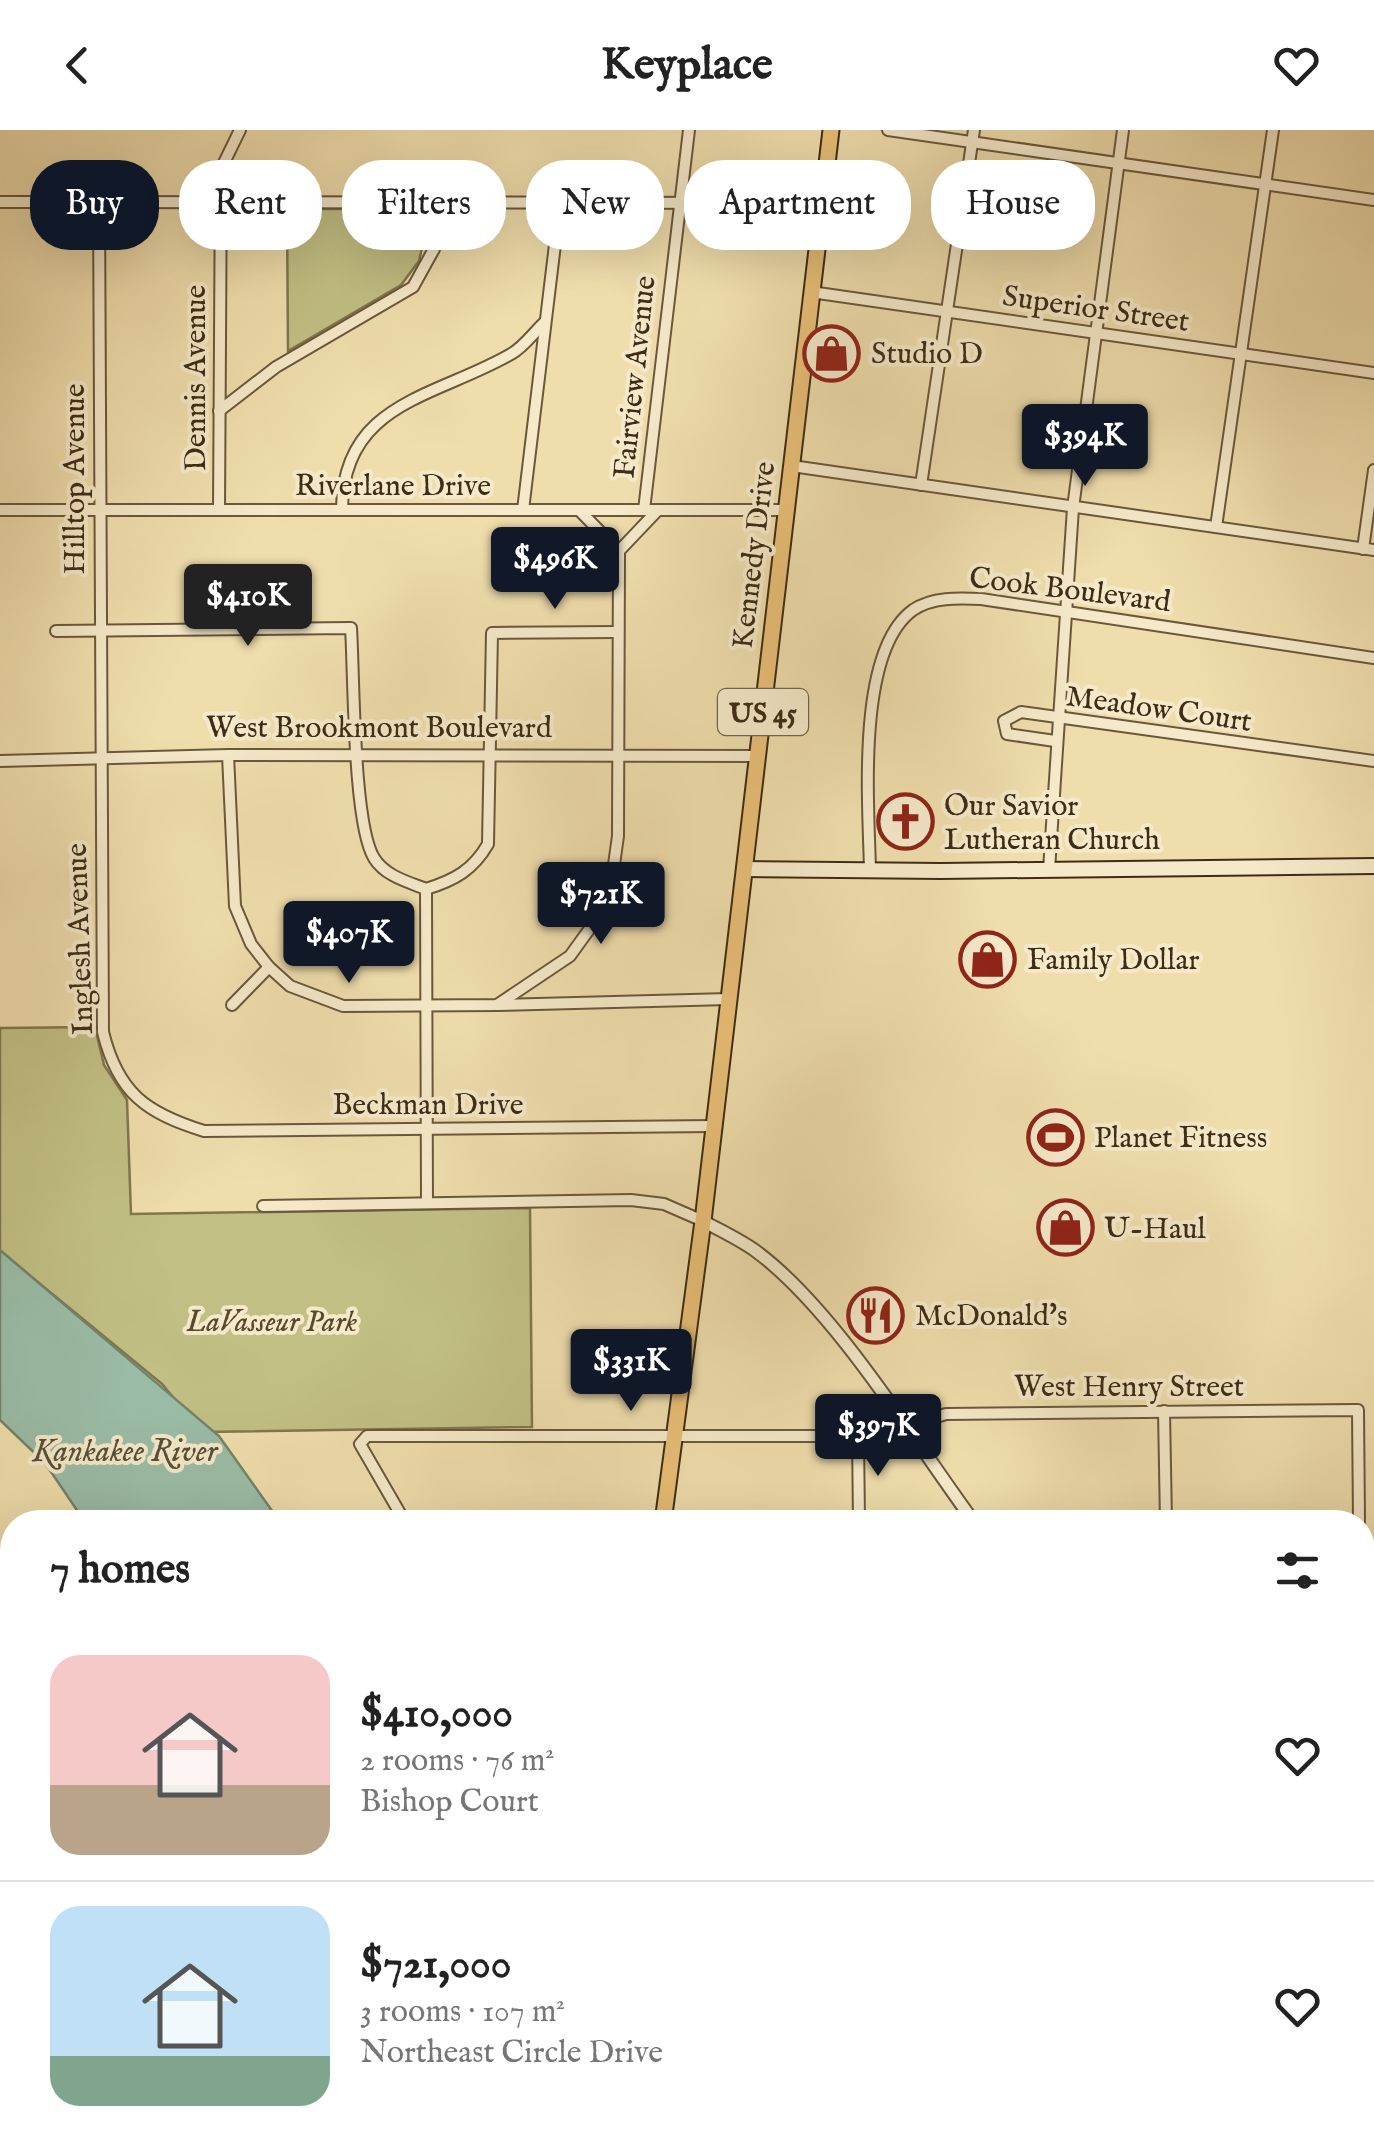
<!DOCTYPE html>
<meta charset="utf-8">
<style>
body{margin:0;font-family:"IM FELL English",serif;background:#f6f6f6;color:#222;height:100vh;display:flex;flex-direction:column;font-size:38px;white-space:nowrap}
*{box-sizing:border-box;margin:0}
p{font-size:32px;color:#767676}
.icon{flex:none;width:55px;height:55px;fill:none;stroke:currentColor;stroke-width:2;stroke-linecap:round;stroke-linejoin:round}
.map{position:relative;flex:1;overflow:hidden}
.panel{position:absolute;left:0px;top:1380px;width:1375px;height:642px;display:flex;flex-direction:column;background:#fff;border-radius:40px 40px 0 0;box-shadow:0 10px 40px #0002}
.panel>*{flex:none}
.guide{position:absolute;left:30px;top:30px;width:1315px;height:90px;display:flex;gap:20px}
.price{position:absolute;translate:-50% -85px;padding:0 22px;border-radius:10px;background:#111827;color:#fff;font-size:32px;line-height:65px;filter:drop-shadow(0 2px 5px #0008)}
.price::after{content:'';position:absolute;left:50%;top:60px;width:30px;height:22px;margin-left:-15px;background:inherit;clip-path:polygon(0 0,100% 0,50% 100%)}
.price.on{background:#222;color:#fff}
ul{padding:0;list-style:none}
li{display:flex;align-items:center;gap:30px;height:250px;padding:0 50px}
li+li{border-top:2px solid #e0e0e0}
li span{display:grid;place-items:center;flex:none;width:280px;height:200px;border-radius:30px;color:#555}
li>.icon{margin-inline-start:auto}
span .icon{width:120px;height:120px;fill:#fffc;stroke-width:1}
li b{font-size:42px}
h2{display:flex;justify-content:space-between;align-items:center;height:120px;padding:0 50px;font-size:42px}
.pill{padding:0 35px;border-radius:40px;background:#fff;box-shadow:0 10px 40px #0002;font-size:35px;line-height:90px}
.pill.on{background:#111827;color:#fff}
header{display:flex;justify-content:space-between;align-items:center;height:130px;padding:0 50px;background:#fff;font-size:45px;font-weight:700}
.map>svg:first-child{display:block}
</style>
<header><svg class="icon" aria-label="back" viewBox="0 0 24 24"><path d="M15 5l-7 7 7 7"/></svg>Keyplace<svg class="icon" aria-label="heart" viewBox="0 0 24 24"><path d="M12 20l-8-8c-3-5 5-10 8-4 3-6 11-1 8 4z"/></svg></header>
<div class="map">
<svg width="1374" height="2021" viewBox="0 0 1374 2021">
<rect width="100%" height="100%" fill="#efddac"/>
<filter id="stains"><feTurbulence type="fractalNoise" baseFrequency=".002" numOctaves="4"/><feColorMatrix values="0 0 0 0 .2 0 0 0 0 .09 0 0 0 0 .02 0 0 0 .5 -.17"/></filter>
<radialGradient id="worn" r=".72"><stop offset=".6" stop-color="#630" stop-opacity="0"/><stop offset="1" stop-color="#630" stop-opacity=".3"/></radialGradient>
<g fill="#c1bf84" stroke="#80764d" stroke-width="2.5">
<polygon points="287,79 418,79 429,87 419,131 401,155 288,221"/>
<polygon points="95,897 104,935 127,970 131,1084 530,1078 532,1297 202,1302 162,1254 0,1121 0,898"/>
</g>
<g fill="#9abca6" stroke="#75826c" stroke-width="2.5">
<polygon points="0,1120 219,1306 280,1392 85,1392 45,1333 0,1290"/>
<polygon points="326,2010 494,2010 497,2021 333,2021"/>
</g>
<g fill="none" stroke-linecap="round" stroke-linejoin="round">
<defs>
<g id="minor">
<polyline points="888,0 1374,70"/>
<polyline points="0,72 822,73"/>
<path d="M99,72l4,830c15,61 43,81 101,99l510,-5"/>
<polyline points="811,162 1374,243"/>
<polyline points="219,281 276,237 413,157 434,119 440,72"/>
<polyline points="792,336 1374,420"/>
<polyline points="921,355 974,0"/>
<polyline points="0,380 786,380"/>
<polyline points="219,380 221,39 240,0"/>
<path d="M342,380c0,-108 95,-113 169,-156 13,-7 23,-22 34,-32"/>
<polyline points="523,380 560,73"/>
<polyline points="644,380 689,0"/>
<polyline points="1216,397 1273,0"/>
<polyline points="1363,419 1374,340"/>
<polyline points="619,421 658,380"/>
<path d="M56,501l295,-3c3,47 2,196 23,230 11,18 34,24 52,31"/>
<polyline points="1055,611 1007,604 1004,591 1021,582 1374,631"/>
<polyline points="228,625 235,776 251,814 269,837 290,856 343,876 497,875 570,826 601,783 611,756 618,706 619,421 579,380"/>
<polyline points="0,631 228,625 758,626"/>
<polyline points="1049,740 1073,378 1123,0"/>
<path d="M870,742c-1,-65 -15,-220 43,-262 19,-13 45,-12 68,-11l393,59"/>
<path d="M426,759c29,-9 47,-19 62,-45l4,-211 126,-1"/>
<polyline points="426,759 427,1073"/>
<polyline points="232,875 269,837"/>
<polyline points="497,875 729,869"/>
<polyline points="263,1076 631,1070 664,1074 703,1091"/>
<polyline points="1164,1281 1166,1392"/>
<polyline points="858,1306 859,1392"/>
<polyline points="405,1392 360,1314 367,1306 858,1306 878,1305 946,1284 1358,1280 1359,1392"/>
<polyline points="0,1507 12,1527"/>
<polyline points="1362,1555 1374,1555"/>
<polyline points="1362,1628 1366,1753"/>
<polyline points="0,1699 12,1693"/>
<polyline points="740,2010 740,2021"/>
<polyline points="861,2010 861,2021"/>
<polyline points="1010,2010 1010,2021"/>
<polyline points="170,2021 194,2010"/>
</g>
<g id="tertiary">
<path d="M703,1091c18,10 38,19 54,31 78,58 158,190 217,270"/>
<polyline points="1362,1961 1365,2021"/>
</g>
<g id="secondary">
<polyline points="744,739 941,741 1374,736"/>
<polyline points="0,1899 12,1927"/>
<polyline points="50,2010 55,2021"/>
</g>
<g id="primary">
<polyline points="663,1392 703,1091 831,0"/>
<polyline points="591,2021 593,2010"/>
</g>
</defs>
<use href="#minor" stroke="#6a583c" stroke-width="14"/>
<use href="#tertiary" stroke="#6a583c" stroke-width="15"/>
<use href="#secondary" stroke="#3e2c16" stroke-width="18"/>
<use href="#primary" stroke="#3e2c16" stroke-width="19"/>
<use href="#minor" stroke="#f5e9c9" stroke-width="10"/>
<use href="#tertiary" stroke="#f5e9c9" stroke-width="11"/>
<use href="#secondary" stroke="#f5e9c9" stroke-width="14"/>
<use href="#primary" stroke="#e8be76" stroke-width="15"/>
<defs>
<g id="rail">
<polyline points="1362,1978 1374,1973"/>
<polyline points="1271,2021 1294,2010"/>
</g>
</defs>
<use href="#rail" stroke="#3e2c16" stroke-width="6"/>
<use href="#rail" stroke="#f5e9c9" stroke-width="2.5" stroke-dasharray="8" stroke-linecap="butt"/>
</g>
<defs>
<symbol id="shop-ring" viewBox="-11 -11 22 22"><circle r="9.5" fill="#f5e9c9" stroke="#8f2418" stroke-width="1.5"/><path d="M-5-2.5h2.3a2.7 3.5 0 0 1 5.4 0H5L5.5 6h-11ZM-1.5-2.5h3a1.5 2.3 0 0 0-3 0Z" fill="#8f2418"/></symbol>
<symbol id="church-ring" viewBox="-11 -11 22 22"><circle r="9.5" fill="#f5e9c9" stroke="#8f2418" stroke-width="1.5"/><path d="M-1.2-6h2.4v3.5h3.3v2.4h-3.3V6h-2.4V-.1h-3.3v-2.4h3.3Z" fill="#8f2418"/></symbol>
<symbol id="stadium-ring" viewBox="-11 -11 22 22"><circle r="9.5" fill="#f5e9c9" stroke="#8f2418" stroke-width="1.5"/><path d="M0-5a6.5 5 0 1 0 0 10a6.5 5 0 1 0 0-10ZM-3.5-1.8h7v3.6h-7Z" fill="#8f2418"/></symbol>
<symbol id="restaurant-ring" viewBox="-11 -11 22 22"><circle r="9.5" fill="#f5e9c9" stroke="#8f2418" stroke-width="1.5"/><path d="M-5-6h1v4h1v-4h1v4h1v-4h1v5L-1.5 .5V6h-2V.5L-5-1ZM5-6V6H3V1.5H1.5Q1.5-4 5-6Z" fill="#8f2418"/></symbol>
</defs>
<g fill-rule="evenodd">
<use href="#shop-ring" x="800" y="192" width="63" height="63"/>
<use href="#church-ring" x="874" y="660" width="63" height="63"/>
<use href="#shop-ring" x="956" y="798" width="63" height="63"/>
<use href="#stadium-ring" x="1024" y="976" width="63" height="63"/>
<use href="#shop-ring" x="1034" y="1066" width="63" height="63"/>
<use href="#restaurant-ring" x="844" y="1154" width="63" height="63"/>
</g>
<g text-anchor="middle" stroke-width="8" stroke-linejoin="round" paint-order="stroke">
<rect fill="#f5e9c9" stroke="#75654c" stroke-width="2.5" x="718" y="559" width="90" height="46" rx="8"/>
<g font-size="28" font-weight="bold" fill="#3e2c16">
<text x="763" y="592">US 45</text>
</g>
<g font-size="30" fill="#3e2c16" stroke="#f5e9c9">
<text transform="translate(1096 178) rotate(8)" y="10">Superior Street</text>
<text transform="translate(634 247) rotate(-84)" y="10">Fairview Avenue</text>
<text transform="translate(195 248) rotate(-90)" y="10">Dennis Avenue</text>
<text transform="translate(74 349) rotate(-90)" y="10">Hilltop Avenue</text>
<text x="393" y="365">Riverlane Drive</text>
<text transform="translate(753 425) rotate(-83)" y="10">Kennedy Drive</text>
<text transform="translate(1070 459) rotate(7)" y="10">Cook Boulevard</text>
<text transform="translate(1159 578) rotate(8)" y="10">Meadow Court</text>
<text x="379" y="607">West Brookmont Boulevard</text>
<text transform="translate(79 809) rotate(-92)" y="10">Inglesh Avenue</text>
<text x="428" y="984">Beckman Drive</text>
<text x="1129" y="1266">West Henry Street</text>
</g>
<g font-size="30" fill="#3e2c16" stroke="#f5e9c9" text-anchor="start">
<text x="871" y="233">Studio D</text>
<text x="944" y="685">Our Savior<tspan x="944" dy="34">Lutheran Church</tspan></text>
<text x="1027" y="839">Family Dollar</text>
<text x="1094" y="1017">Planet Fitness</text>
<text x="1104" y="1108">U-Haul</text>
<text x="915" y="1195">McDonald's</text>
</g>
<g font-size="30" font-style="italic" fill="#58492c" stroke="#f5e9c9">
<text x="272" y="1201">LaVasseur Park</text>
</g>
<g font-size="32" font-style="italic" fill="#55503a" stroke="#f5e9c9">
<text x="125" y="1331">Kankakee River</text>
</g>
</g>
<rect width="100%" height="100%" filter="url(#stains)"/>
<rect width="100%" height="100%" fill="url(#worn)"/>
</svg>
<b class="price" style="left:1085px;top:359px">$394K</b>
<b class="price" style="left:555px;top:482px">$496K</b>
<b class="price on" style="left:248px;top:519px">$410K</b>
<b class="price" style="left:601px;top:817px">$721K</b>
<b class="price" style="left:349px;top:856px">$407K</b>
<b class="price" style="left:631px;top:1284px">$331K</b>
<b class="price" style="left:878px;top:1349px">$397K</b>
<div class="guide">
<a class="pill on">Buy</a>
<a class="pill">Rent</a>
<a class="pill">Filters</a>
<a class="pill">New</a>
<a class="pill">Apartment</a>
<a class="pill">House</a>
</div>
<section class="panel">
<h2>7 homes<svg class="icon" aria-label="filters" viewBox="0 0 24 24"><path d="M4 7h16M4 17h16"/><circle cx="9" cy="7" r="2"/><circle cx="15" cy="17" r="2"/></svg></h2>
<ul>
<li><span style="background:linear-gradient(#f6c9c9 65%,#b9a48a 0)"><svg class="icon" aria-label="home" viewBox="0 0 24 24"><path d="M3 11l9-7 9 7M6 9v11h12V9"/></svg></span><div><b>$410,000</b><p>2 rooms · 76 m²</p><p>Bishop Court</p></div><svg class="icon" aria-label="heart" viewBox="0 0 24 24"><path d="M12 20l-8-8c-3-5 5-10 8-4 3-6 11-1 8 4z"/></svg></li>
<li><span style="background:linear-gradient(#bfe0f5 75%,#7fa58c 0)"><svg class="icon" aria-label="home" viewBox="0 0 24 24"><path d="M3 11l9-7 9 7M6 9v11h12V9"/></svg></span><div><b>$721,000</b><p>3 rooms · 107 m²</p><p>Northeast Circle Drive</p></div><svg class="icon" aria-label="heart" viewBox="0 0 24 24"><path d="M12 20l-8-8c-3-5 5-10 8-4 3-6 11-1 8 4z"/></svg></li>
</ul>
</section>
</div>
